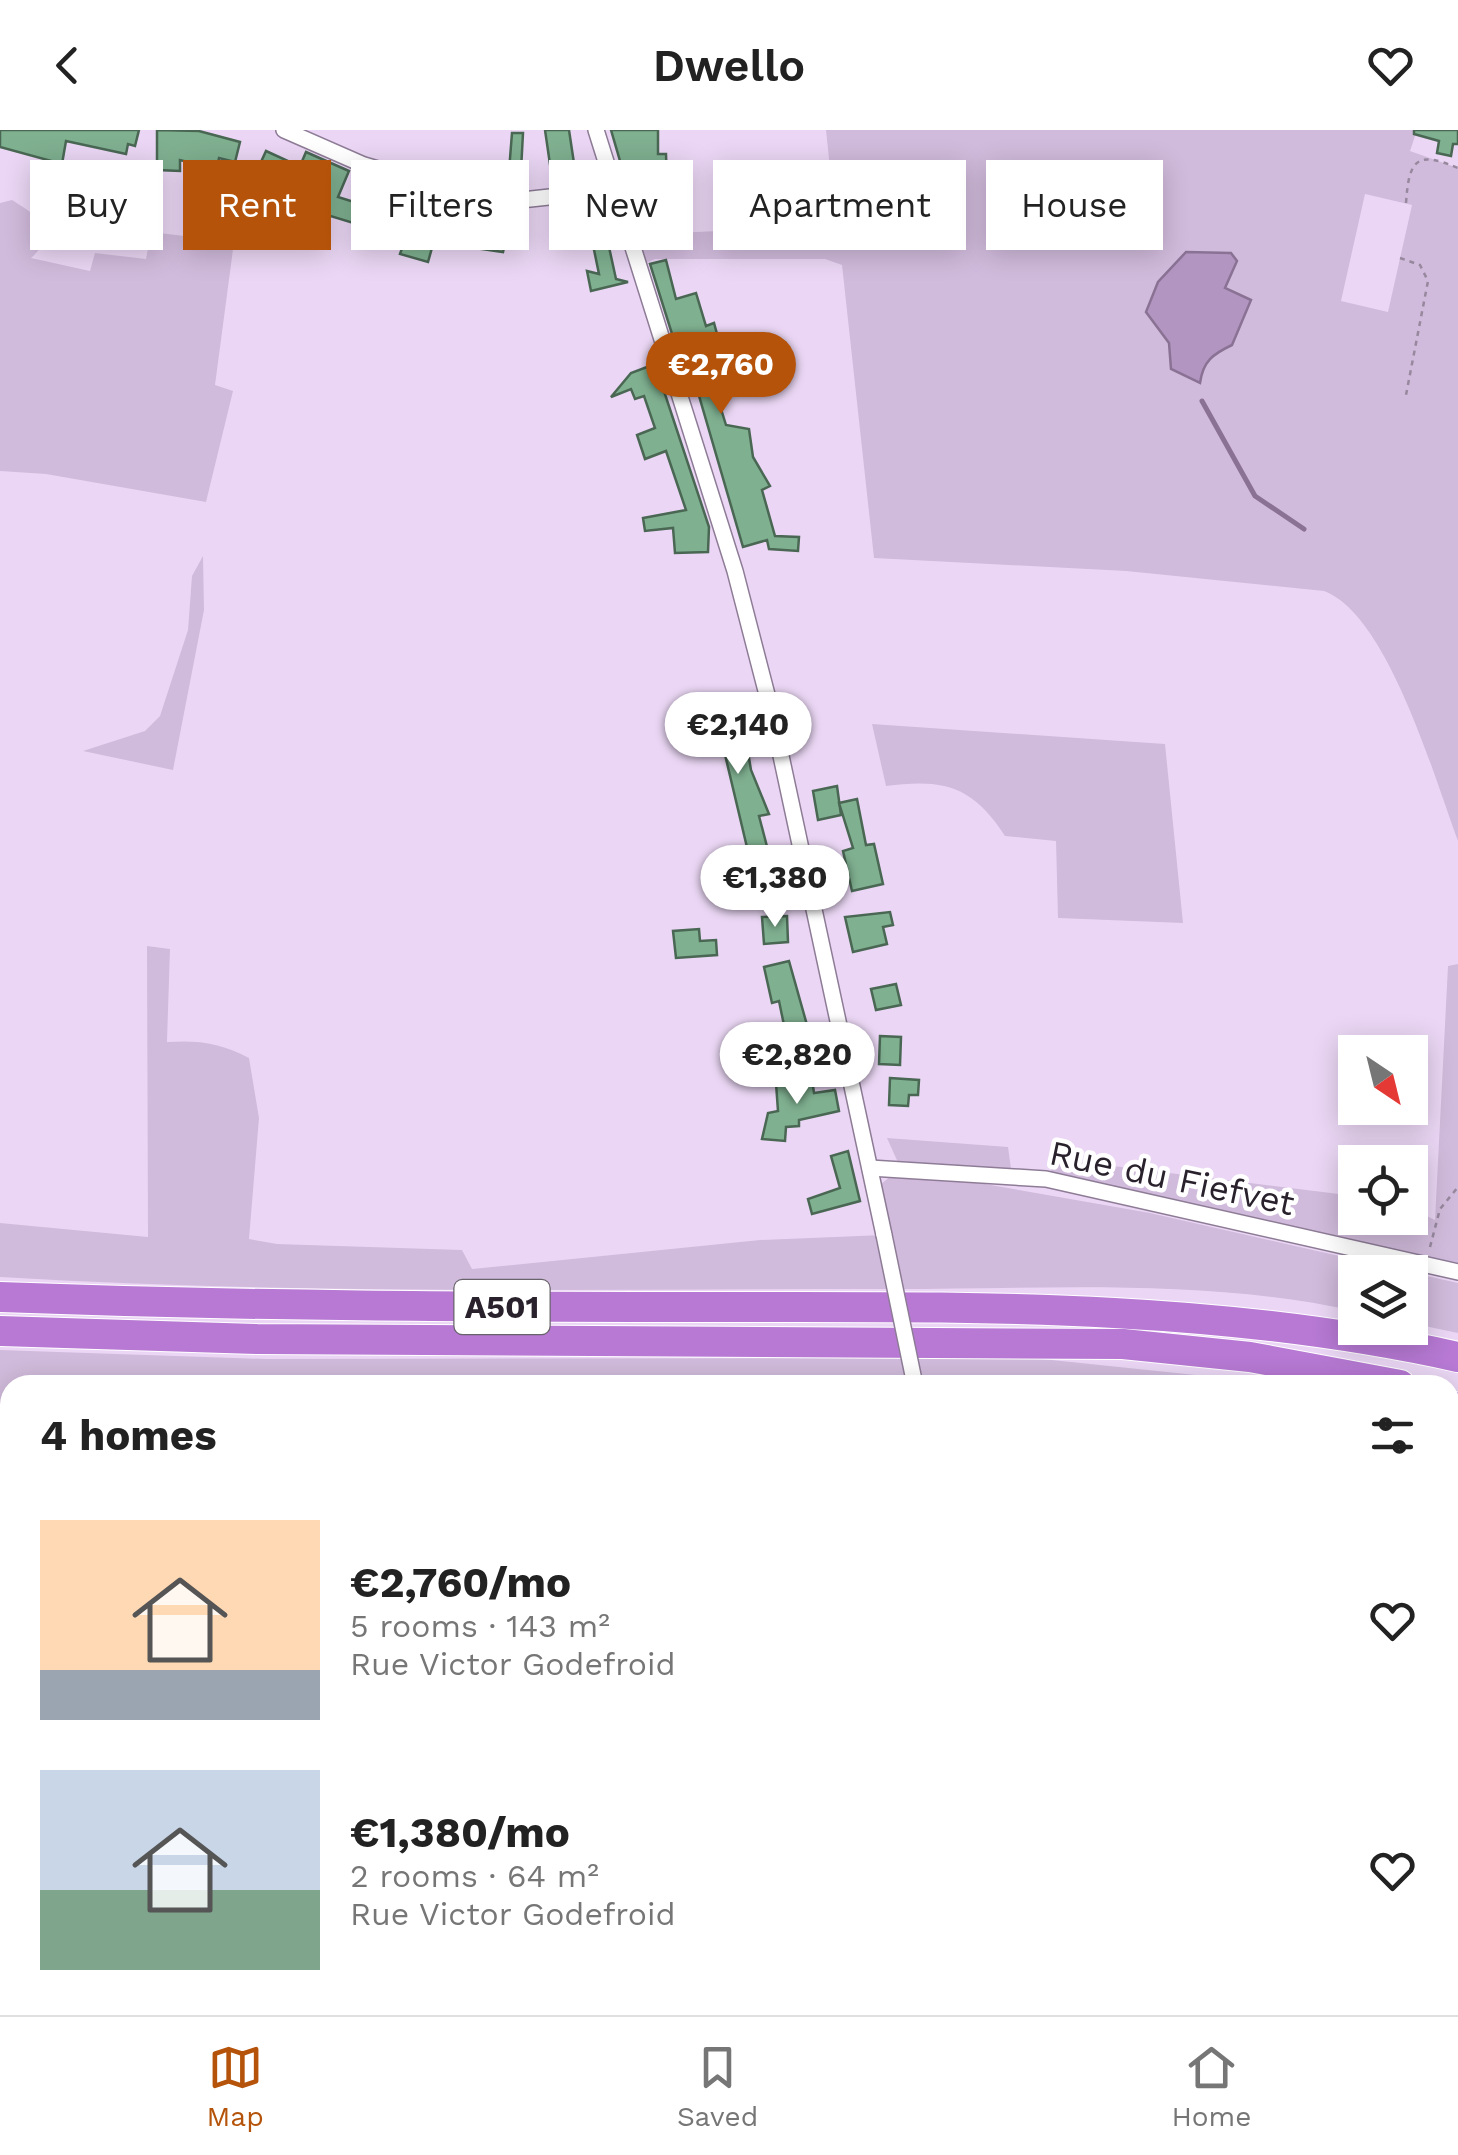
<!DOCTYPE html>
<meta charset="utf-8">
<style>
body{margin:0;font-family:"Work Sans",sans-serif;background:#f2f2f2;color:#222;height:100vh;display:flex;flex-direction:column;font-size:38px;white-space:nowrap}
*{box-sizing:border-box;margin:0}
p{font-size:32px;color:#767676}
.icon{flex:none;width:55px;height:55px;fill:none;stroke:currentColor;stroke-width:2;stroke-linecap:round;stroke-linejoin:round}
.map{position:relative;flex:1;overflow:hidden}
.details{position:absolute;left:0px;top:1245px;width:1460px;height:640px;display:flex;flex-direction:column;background:#fff;border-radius:30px 30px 0 0;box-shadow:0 5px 25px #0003}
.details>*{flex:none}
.banner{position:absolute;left:30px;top:30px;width:1400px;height:90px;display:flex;gap:20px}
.needle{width:65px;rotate:145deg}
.tools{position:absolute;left:1338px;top:905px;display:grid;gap:20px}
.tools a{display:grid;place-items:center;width:90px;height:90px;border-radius:0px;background:#fff;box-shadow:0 5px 25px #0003;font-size:50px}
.price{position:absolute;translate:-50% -85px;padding:0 22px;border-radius:35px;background:#fff;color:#222;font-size:32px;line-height:65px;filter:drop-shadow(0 2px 5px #0008)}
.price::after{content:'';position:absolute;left:50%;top:60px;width:30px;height:22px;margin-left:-15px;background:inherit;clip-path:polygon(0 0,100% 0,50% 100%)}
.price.current{background:#b45309;color:#fff}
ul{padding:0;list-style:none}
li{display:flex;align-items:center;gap:30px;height:250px;padding:0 40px}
li span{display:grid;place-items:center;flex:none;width:280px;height:200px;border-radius:0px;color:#555}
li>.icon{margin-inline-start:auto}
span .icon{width:120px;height:120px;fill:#fffc;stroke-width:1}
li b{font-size:42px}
h2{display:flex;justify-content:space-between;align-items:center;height:120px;padding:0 40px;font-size:42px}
.pill{padding:0 35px;border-radius:0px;background:#fff;box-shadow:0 5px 25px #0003;font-size:35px;line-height:90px}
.pill.current{background:#b45309;color:#fff}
header{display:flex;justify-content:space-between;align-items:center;height:130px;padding:0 40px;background:#fff;font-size:45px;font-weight:600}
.tab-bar{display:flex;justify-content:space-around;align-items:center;height:140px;border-top:2px solid #e0e0e0;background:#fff;font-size:28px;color:#767676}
.tab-bar a{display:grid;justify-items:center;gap:5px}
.tab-bar .current{color:#b45309}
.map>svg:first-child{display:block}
</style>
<header><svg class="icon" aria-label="back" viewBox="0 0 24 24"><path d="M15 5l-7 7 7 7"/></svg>Dwello<svg class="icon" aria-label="heart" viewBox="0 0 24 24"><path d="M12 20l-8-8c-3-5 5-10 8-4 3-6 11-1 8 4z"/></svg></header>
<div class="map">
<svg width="1458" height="1885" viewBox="0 0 1458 1885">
<rect width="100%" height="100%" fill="#ebd7f5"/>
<g fill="#d1bbdc" fill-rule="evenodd">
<path d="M826,0h591l-7,21 48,17v673c-24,-64 -70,-226 -134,-250l-198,-20 -252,-13 -32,-293 -17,-6h-170l-16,7 -11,-31 208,-9zM1365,64l47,11 -24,107 -47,-11z"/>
<path d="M12,70c27,17 50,30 19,58l59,13 5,-18 51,6 5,-27 83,10 -19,143 18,6 -27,111 -160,-28 -46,-3v-268z"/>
<polygon points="203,426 204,480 173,640 83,621 145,601 160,586 188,500 192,446"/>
<path d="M872,594l293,20 18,179 -125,-5 -2,-77 -51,-5c-33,-51 -62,-57 -119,-50z"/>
<path d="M147,816l23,3 -3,93c32,-2 54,1 82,16l10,60 -10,121 28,5 185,6 10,19 288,-29 123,-5 -3,-50 19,-16 251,44 308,70v50l-48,-10v-51h-55v39c-151,-33 -308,-22 -461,-22 -298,0 -597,6 -894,-12v-54l148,14z"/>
<polygon points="1458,834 1458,1142 1046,1049 1057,1029 1355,1066 1355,1088 1410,1088 1410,1078 1435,1090 1448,836"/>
<polygon points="887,1008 1008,1017 1012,1046 900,1037"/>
<polygon points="0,1220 266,1229 909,1228 974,1222 1291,1255 10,1255 10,1278 0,1279"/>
<polygon points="1450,1286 1458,1288 1458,1530 1450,1528"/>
</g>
<path fill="#b395c1" stroke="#8a7294" stroke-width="2.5" d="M1186,122l45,1 6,8 -12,27 26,12 -19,45c-19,9 -29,16 -32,38l-29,-14 -2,-26 -23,-31 12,-30z"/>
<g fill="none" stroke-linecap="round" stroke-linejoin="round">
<g stroke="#8a7294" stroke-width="5">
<polyline points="1202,271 1255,366 1304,399"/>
<polyline points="1450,1438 1458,1381"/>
<polyline points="0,1723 10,1697"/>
<polyline points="1325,1885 1327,1875"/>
</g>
</g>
<g fill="#7fb090" stroke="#4a6754" stroke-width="2.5">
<polygon points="0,0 139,0 135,16 128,14 126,24 66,11 62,34 0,17"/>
<polygon points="157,0 199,1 240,12 235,32 219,28 217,39 180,30 180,41 157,40"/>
<polygon points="545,0 569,0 577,53 553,55"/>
<polygon points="611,0 658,0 658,24 666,24 667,52 686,51 687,65 655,69 664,96 641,103"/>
<polygon points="1414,0 1458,0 1458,14 1453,14 1451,26 1437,23 1439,11 1414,4"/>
<polygon points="512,3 523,3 520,59 507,60 497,57 498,40 509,41"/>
<polygon points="266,21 299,36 283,69 251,54"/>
<polygon points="306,22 349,41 338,67 389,83 383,102 317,82 324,55 297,43"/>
<polygon points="585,76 600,76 616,149 628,152 591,161 587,141 599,144"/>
<polygon points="424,88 439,93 428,132 400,124 412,90 423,92"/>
<polygon points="466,95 507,105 503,122 461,116"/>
<polygon points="666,130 676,169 696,163 706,196 714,193 729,248 720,250 724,264 717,266 726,295 749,299 753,327 770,356 762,360 775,406 799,407 798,421 769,419 767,410 743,417 681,204 673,207 650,134"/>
<polygon points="655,234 709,397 708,422 675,423 673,398 645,401 643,388 686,380 666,321 645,329 637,305 655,298 644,266 635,269 631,259 611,267 631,243"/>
<polygon points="693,572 715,573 717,579 740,574 751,640 769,684 759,686 775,747 755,751 722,612 699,616"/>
<polygon points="837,656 841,685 818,690 813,661"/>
<polygon points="857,669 866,715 874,714 883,754 852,761 843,721 853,718 839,673"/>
<polygon points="890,782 893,795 883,797 887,814 853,822 845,787"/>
<polygon points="787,786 788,812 764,814 762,787"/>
<polygon points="699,799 700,811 716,810 717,825 676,828 673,801"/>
<polygon points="789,831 807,895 785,900 779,871 772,873 764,837"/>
<polygon points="896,854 901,875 876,880 871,859"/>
<polygon points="880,906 901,907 900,935 879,934"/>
<polygon points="890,948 919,950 918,965 909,965 908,976 889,975"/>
<polygon points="812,949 814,963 835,960 839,981 799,990 799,996 786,997 785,1011 762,1009 768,983 778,981 776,953"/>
<polygon points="848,1021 860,1071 812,1084 808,1069 840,1058 831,1026"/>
</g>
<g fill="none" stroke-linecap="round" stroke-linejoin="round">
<defs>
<polyline id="service" points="921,1875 970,1885"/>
<g id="minor">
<polyline points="284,0 364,35 494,73 613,60"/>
<polyline points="596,0 735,441 772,584 884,1105"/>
<polyline points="870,1038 1046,1049 1458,1142"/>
<polyline points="822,1885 824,1875"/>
</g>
<g id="motorway">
<path d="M0,1167c240,9 479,10 719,10 248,0 496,-4 739,50"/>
<polyline points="0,1201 257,1209 1123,1214 1250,1227 1400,1255"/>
<polyline points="1450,1276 1458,1278"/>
</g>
</defs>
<use href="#service" stroke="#8e7c97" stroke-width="10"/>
<use href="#minor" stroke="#8e7c97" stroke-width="18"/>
<use href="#motorway" stroke="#fff" stroke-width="32"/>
<g stroke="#97889e" stroke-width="2.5" stroke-dasharray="5 5" stroke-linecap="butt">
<path d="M1406,73c3,-43 10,-53 52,-35"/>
<polyline points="1400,128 1420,135 1428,151 1406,265"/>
<polyline points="1430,1117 1440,1079 1458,1057"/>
</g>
<use href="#service" stroke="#fff" stroke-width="8"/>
<use href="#minor" stroke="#fff" stroke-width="15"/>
<use href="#motorway" stroke="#b779d4" stroke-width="30"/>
<defs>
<polyline id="minor-bridge" points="884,1105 915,1255"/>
</defs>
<use href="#minor-bridge" stroke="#8e7c97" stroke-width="18" stroke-linecap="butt"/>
<use href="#minor-bridge" stroke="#fff" stroke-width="15"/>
</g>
<g text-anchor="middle" stroke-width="9" stroke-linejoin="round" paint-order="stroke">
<rect fill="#fff" stroke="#69646b" stroke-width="2.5" x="454.5" y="1150" width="95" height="54" rx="8"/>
<g font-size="32" font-weight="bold" fill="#29212c">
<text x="502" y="1188">A501</text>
</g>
<g font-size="35" fill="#29212c" stroke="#fff">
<text transform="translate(1172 1048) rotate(12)" y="12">Rue du Fiefvet</text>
</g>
</g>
</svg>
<div class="tools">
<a><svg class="needle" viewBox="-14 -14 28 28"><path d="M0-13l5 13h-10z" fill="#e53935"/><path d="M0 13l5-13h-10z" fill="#767676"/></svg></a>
<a><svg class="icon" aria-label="locate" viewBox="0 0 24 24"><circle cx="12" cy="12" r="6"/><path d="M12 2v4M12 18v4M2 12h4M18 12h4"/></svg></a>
<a><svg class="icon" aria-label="layers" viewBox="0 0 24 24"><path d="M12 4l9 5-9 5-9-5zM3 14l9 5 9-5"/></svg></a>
</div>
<b class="price current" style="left:721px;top:287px">€2,760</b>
<b class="price" style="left:738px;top:647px">€2,140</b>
<b class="price" style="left:775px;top:800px">€1,380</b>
<b class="price" style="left:797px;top:977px">€2,820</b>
<div class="banner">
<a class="pill">Buy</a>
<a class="pill current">Rent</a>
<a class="pill">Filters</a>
<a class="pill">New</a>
<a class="pill">Apartment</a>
<a class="pill">House</a>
</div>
<section class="details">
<h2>4 homes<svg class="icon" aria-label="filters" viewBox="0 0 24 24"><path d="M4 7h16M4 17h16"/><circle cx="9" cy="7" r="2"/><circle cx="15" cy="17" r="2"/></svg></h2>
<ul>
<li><span style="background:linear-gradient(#ffd9b3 75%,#9aa5b1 0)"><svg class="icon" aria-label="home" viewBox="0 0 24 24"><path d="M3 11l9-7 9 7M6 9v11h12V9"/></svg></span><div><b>€2,760/mo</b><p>5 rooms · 143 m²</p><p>Rue Victor Godefroid</p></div><svg class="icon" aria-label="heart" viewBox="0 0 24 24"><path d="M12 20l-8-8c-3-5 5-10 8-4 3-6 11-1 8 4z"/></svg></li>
<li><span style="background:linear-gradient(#c9d6e8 60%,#7fa58c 0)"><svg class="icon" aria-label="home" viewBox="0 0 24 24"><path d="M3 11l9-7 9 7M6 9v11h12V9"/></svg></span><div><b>€1,380/mo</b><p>2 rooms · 64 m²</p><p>Rue Victor Godefroid</p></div><svg class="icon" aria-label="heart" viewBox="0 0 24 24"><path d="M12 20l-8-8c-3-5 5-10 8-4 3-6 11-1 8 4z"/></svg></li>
</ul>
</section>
</div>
<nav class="tab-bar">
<a class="current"><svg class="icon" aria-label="map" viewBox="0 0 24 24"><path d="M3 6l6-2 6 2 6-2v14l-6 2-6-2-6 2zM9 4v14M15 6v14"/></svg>Map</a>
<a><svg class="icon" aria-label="saved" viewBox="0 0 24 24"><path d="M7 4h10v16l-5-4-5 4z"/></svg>Saved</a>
<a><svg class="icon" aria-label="home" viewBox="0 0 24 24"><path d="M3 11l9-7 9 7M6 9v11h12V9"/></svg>Home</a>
</nav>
